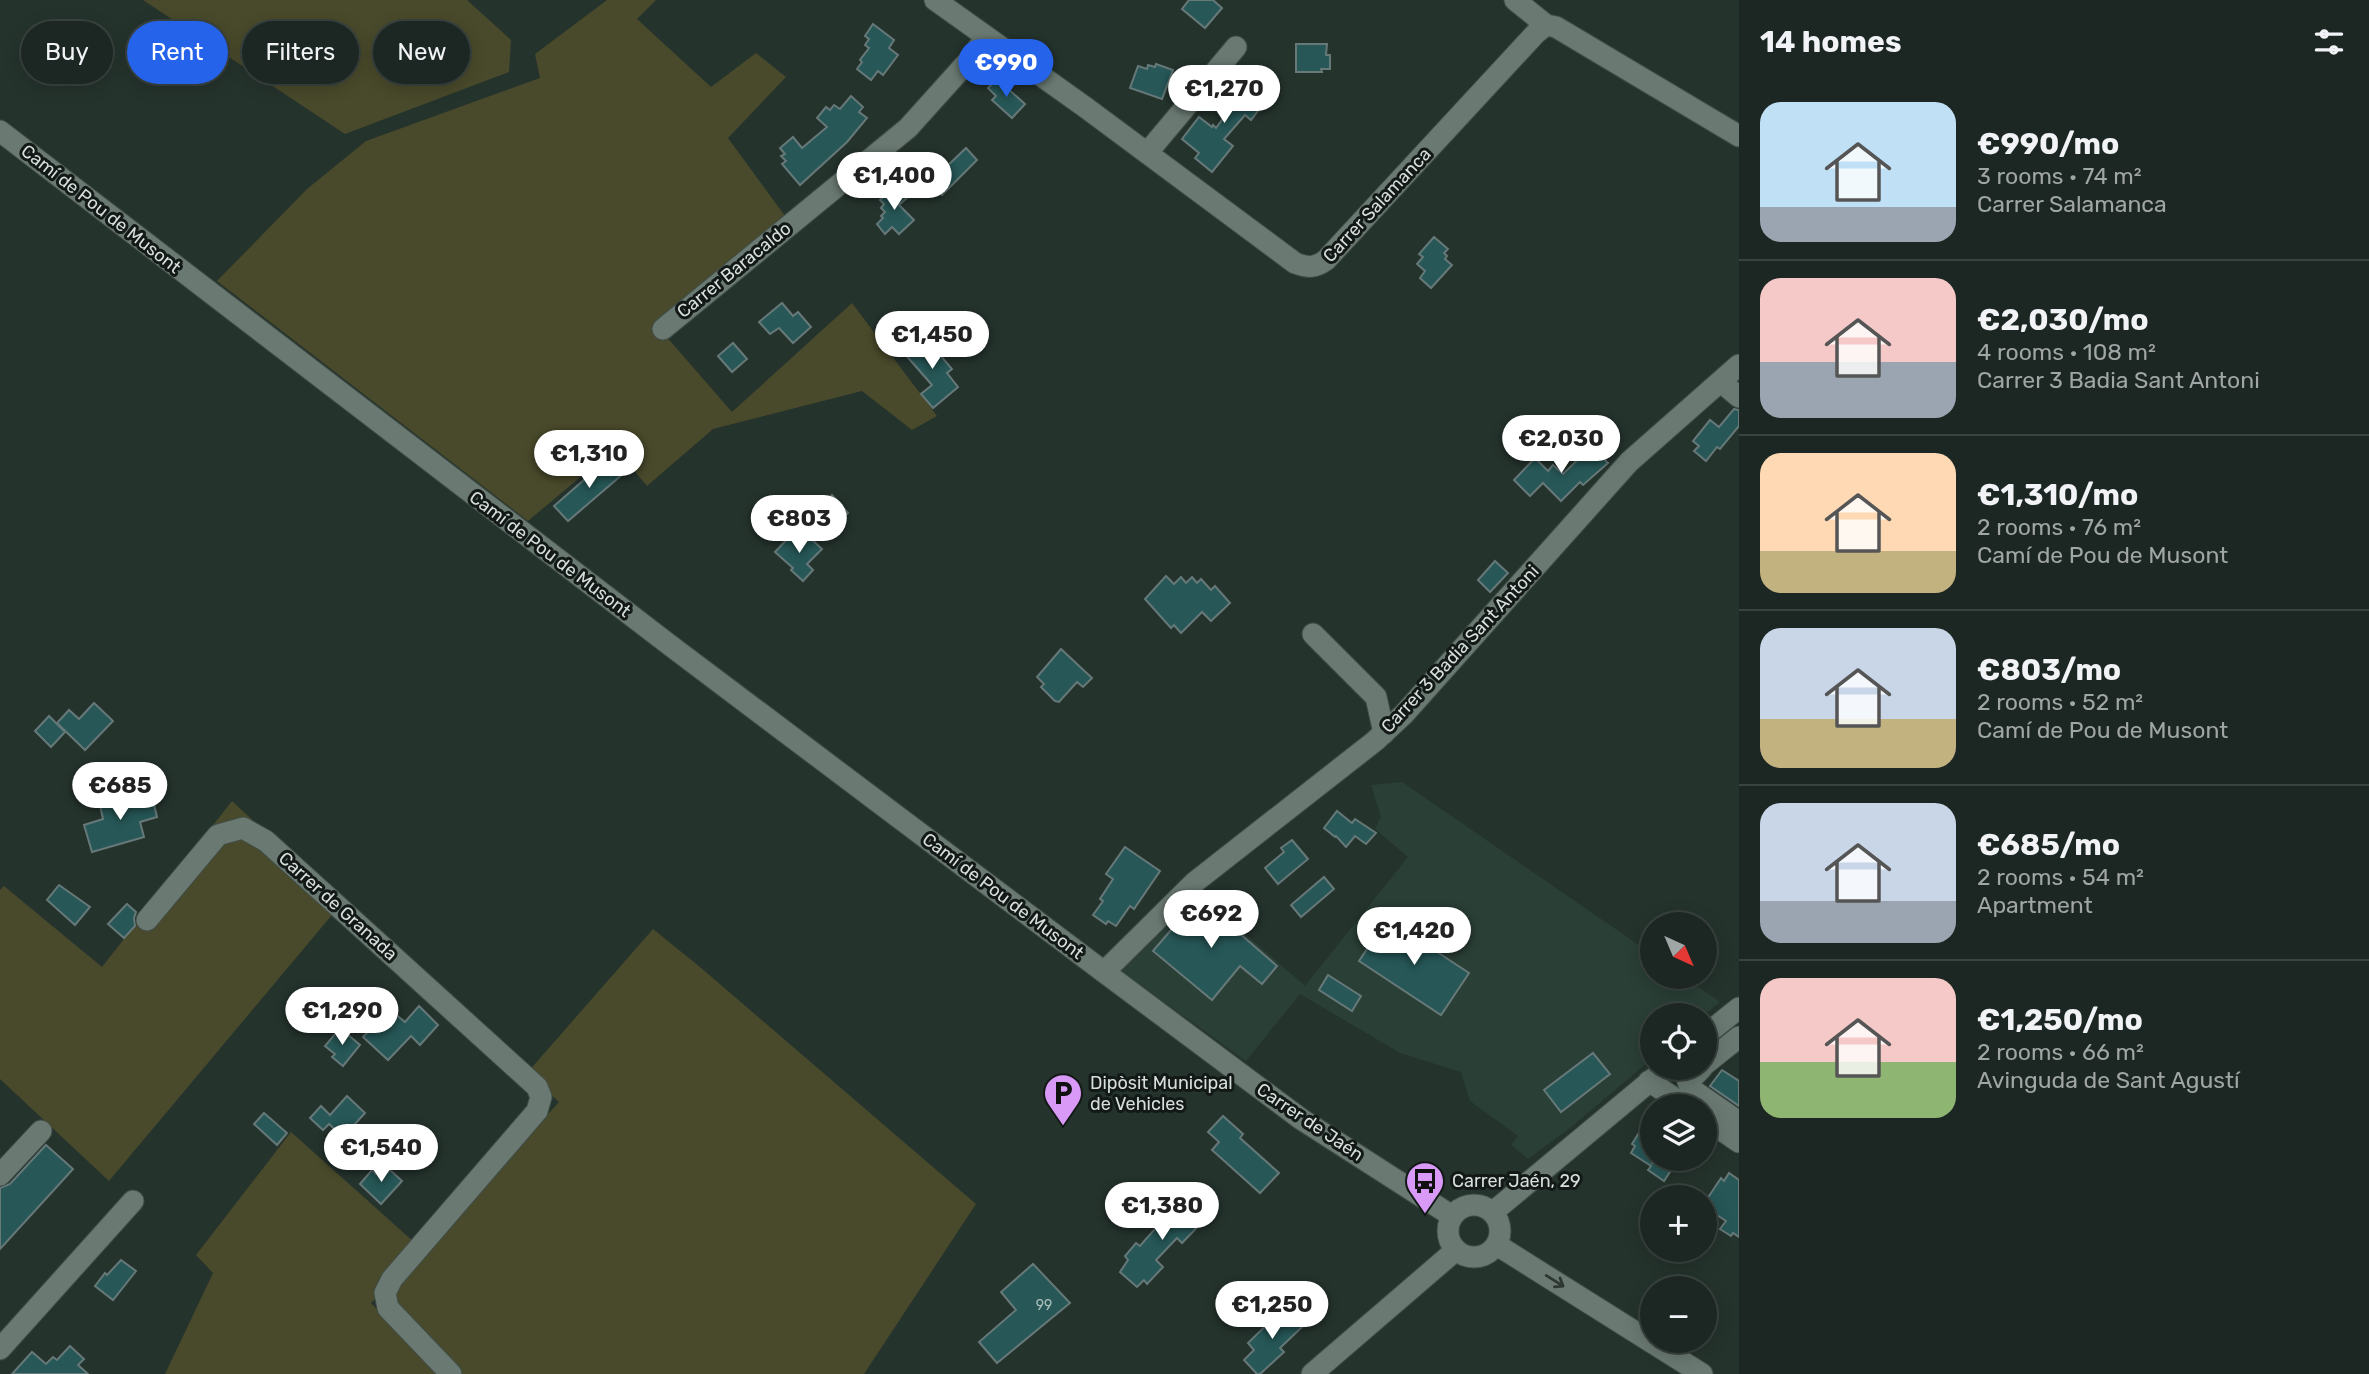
<!DOCTYPE html>
<meta charset="utf-8">
<style>
body{margin:0;font-family:Rubik,sans-serif;background:#252e2a;color:#f1f3f6;height:100vh;display:flex;flex-direction:column;font-size:26px;white-space:nowrap}
*{box-sizing:border-box;margin:0}
p{font-size:23px;color:#a0a5a5}
.icon{flex:none;width:38px;height:38px;fill:none;stroke:currentColor;stroke-width:2;stroke-linecap:round;stroke-linejoin:round}
.map{position:relative;flex:1;overflow:hidden}
.side{display:flex;flex-direction:column;background:#1c2622;width:630px}
.side>*{flex:none}
.top-card{position:absolute;left:21px;top:21px;width:665px;height:63px;display:flex;gap:14px}
.needle{width:46px;rotate:136deg}
.tools{position:absolute;left:1640px;top:912px;display:grid;gap:14px}
.tools a{display:grid;place-items:center;width:77px;height:77px;border-radius:50%;background:#1c2622;box-shadow:0 4px 18px #0003,0 0 0 2px #3a4340;font-size:35px}
.price{position:absolute;translate:-50% -60px;padding:0 16px;border-radius:24px;background:#fff;color:#222;font-size:23px;line-height:46px;filter:drop-shadow(0 2px 4px #0008)}
.price::after{content:'';position:absolute;left:50%;top:42px;width:21px;height:16px;margin-left:-10px;background:inherit;clip-path:polygon(0 0,100% 0,50% 100%)}
.price.selected{background:#2563eb;color:#fff}
ul{padding:0;list-style:none}
li{display:flex;align-items:center;gap:21px;height:175px;padding:0 21px}
li+li{border-top:2px solid #3a4340}
li span{display:grid;place-items:center;flex:none;width:196px;height:140px;border-radius:21px;color:#555}
li>.icon{margin-inline-start:auto}
span .icon{width:84px;height:84px;fill:#fffc;stroke-width:1}
li b{font-size:30px}
h2{display:flex;justify-content:space-between;align-items:center;height:84px;padding:0 21px;font-size:30px}
.chip{padding:0 24px;border-radius:32px;background:#1c2622;box-shadow:0 4px 18px #0003,0 0 0 2px #3a4340;font-size:24px;line-height:63px}
.chip.selected{background:#2563eb;color:#fff}
main{display:flex;flex:1;min-height:0}
.map>svg:first-child{display:block}
</style>
<main>
<div class="map">
<svg width="1739" height="1374" viewBox="0 0 1739 1374">
<rect width="100%" height="100%" fill="#25332d"/>
<polygon fill="#2a3f36" points="1402,782 1652,954 1652,976 1684,977 1720,1002 1704,1015 1652,1015 1652,1059 1570,1128 1528,1159 1511,1145 1518,1136 1470,1101 1461,1072 1400,1053 1300,994 1246,1061 1121,971 1199,894 1305,986 1408,857 1375,829 1381,817 1371,785"/>
<g fill="#49492b">
<polygon points="143,0 467,0 511,40 509,72 345,134"/>
<polygon points="607,0 656,0 637,19 711,87 756,53 786,77 728,138 788,220 658,327 732,412 852,303 937,416 912,430 862,391 713,429 647,486 615,448 528,521 217,281 307,189 366,141 540,78 535,54"/>
<polygon points="232,801 342,903 109,1181 0,1079 0,890 4,886 102,967"/>
<polygon points="653,929 700,967 976,1204 864,1374 459,1374 398,1307 396,1291 420,1256 371,1303 440,1374 165,1374 213,1273 196,1255 291,1132 424,1251 559,1102 527,1073"/>
</g>
<g fill="#275757" stroke="#667878" stroke-width="2">
<polygon points="1189,0 1213,0 1222,8 1205,28 1182,9"/>
<polygon points="873,24 894,40 889,48 898,55 883,75 878,71 871,80 857,69 862,62 860,60 869,48 865,45 869,39 865,36"/>
<polygon points="1296,44 1327,44 1326,55 1330,55 1330,69 1321,69 1322,72 1296,72"/>
<polygon points="1156,64 1173,70 1162,99 1130,88 1138,66 1147,69 1148,65 1155,67"/>
<polygon points="1246,77 1262,89 1259,93 1267,99 1251,120 1245,115 1224,139 1233,146 1212,172 1195,158 1199,153 1182,139 1199,117 1212,127 1213,125 1216,128 1232,106 1226,102"/>
<polygon points="997,79 1025,104 1012,118 992,100 996,96 988,88"/>
<polygon points="851,96 863,107 859,112 867,118 847,142 800,185 782,164 786,161 781,156 785,154 780,148 793,137 802,148 827,127 817,118 826,107 830,110 834,105 840,109"/>
<polygon points="966,148 977,160 942,195 926,178 938,165 943,170"/>
<polygon points="896,185 908,197 899,205 914,220 899,234 892,227 885,234 877,224 883,218 881,216 885,212 881,208 884,204 880,200"/>
<polygon points="1434,237 1448,249 1444,253 1447,256 1445,259 1452,265 1431,288 1420,278 1425,271 1417,264 1423,257 1419,254"/>
<polygon points="782,303 793,316 798,312 811,327 793,343 779,328 770,334 759,322"/>
<polygon points="924,336 952,369 947,373 958,387 933,408 921,394 932,385 904,353"/>
<polygon points="733,343 747,359 732,372 718,356"/>
<polygon points="1734,409 1739,410 1739,426 1720,449 1717,447 1706,461 1694,451 1699,446 1693,441 1710,420 1719,427"/>
<polygon points="1591,447 1608,463 1583,485 1580,482 1561,501 1543,483 1530,496 1514,480 1535,458 1548,471 1553,465 1563,474"/>
<polygon points="609,458 623,474 568,521 554,506"/>
<polygon points="832,495 848,513 835,525 819,507"/>
<polygon points="793,533 804,544 810,538 822,549 807,564 813,570 803,581 791,570 793,568 775,552"/>
<polygon points="1495,561 1508,573 1490,592 1478,580"/>
<polygon points="1166,576 1174,584 1181,577 1186,583 1192,577 1197,583 1201,579 1211,590 1215,586 1230,603 1211,621 1202,612 1181,633 1174,625 1171,628 1145,599"/>
<polygon points="1061,649 1092,678 1083,687 1077,682 1059,702 1055,701 1041,687 1044,684 1037,677"/>
<polygon points="94,703 113,721 85,750 57,723 69,710 79,719"/>
<polygon points="49,716 65,732 51,747 35,731"/>
<polygon points="118,796 120,804 152,796 157,817 140,822 144,837 92,852 84,825 103,819 99,801"/>
<polygon points="1337,811 1352,823 1355,819 1376,833 1366,844 1355,836 1346,847 1336,836 1335,837 1324,828"/>
<polygon points="1292,840 1308,859 1278,884 1265,868 1284,852 1281,848"/>
<polygon points="1125,847 1160,871 1134,909 1130,906 1116,926 1108,921 1106,924 1093,915 1103,901 1100,899 1113,879 1106,874"/>
<polygon points="1324,877 1334,889 1301,917 1291,905"/>
<polygon points="59,885 90,907 75,925 47,900"/>
<polygon points="1201,895 1233,922 1230,925 1277,966 1262,984 1240,966 1212,1000 1153,951"/>
<polygon points="127,904 136,912 134,918 135,926 124,938 108,924"/>
<polygon points="1387,919 1469,973 1441,1015 1359,961"/>
<polygon points="1328,975 1361,996 1352,1011 1319,990"/>
<polygon points="419,1006 438,1025 420,1045 411,1036 388,1060 363,1037 386,1012 394,1013 405,1022"/>
<polygon points="340,1028 360,1045 343,1066 332,1057 335,1054 325,1046"/>
<polygon points="1593,1053 1610,1074 1561,1112 1544,1090"/>
<polygon points="1722,1070 1739,1081 1739,1106 1710,1086"/>
<polygon points="347,1096 365,1113 343,1137 329,1124 323,1130 310,1118 321,1106 330,1115"/>
<polygon points="1652,1112 1652,1164 1655,1158 1679,1158 1664,1181 1648,1170 1651,1166 1631,1153 1635,1146 1632,1144"/>
<polygon points="264,1113 287,1133 277,1145 254,1124"/>
<polygon points="1223,1116 1243,1134 1240,1138 1279,1173 1260,1193 1212,1150 1219,1142 1208,1132"/>
<polygon points="46,1145 73,1169 0,1249 0,1188 10,1184"/>
<polygon points="382,1167 388,1172 390,1170 402,1181 381,1204 360,1184 372,1170 376,1174"/>
<polygon points="1729,1173 1739,1180 1739,1237 1733,1233 1731,1236 1720,1229 1726,1221 1706,1208 1711,1201 1707,1199 1721,1178 1724,1181"/>
<polygon points="1184,1196 1207,1217 1182,1243 1177,1238 1156,1260 1163,1267 1147,1284 1144,1280 1137,1287 1120,1272 1128,1260 1125,1256 1136,1243 1140,1246"/>
<polygon points="121,1260 136,1271 113,1300 95,1286 105,1273 107,1275"/>
<polygon points="1033,1264 1070,1303 997,1363 979,1342 1016,1310 1001,1292"/>
<polygon points="1285,1307 1303,1326 1280,1348 1284,1352 1260,1374 1257,1374 1244,1360 1254,1350 1248,1343"/>
<polygon points="70,1346 84,1359 78,1365 88,1374 12,1374 32,1352 46,1364 53,1357 57,1360"/>
</g>
<g fill="none" stroke-linecap="round" stroke-linejoin="round">
<defs>
<g id="minor">
<path d="M935,0l150,107 210,156c13,5 20,5 31,-3l210,-227 10,-8 10,2 183,109"/>
<polyline points="1515,0 1546,25"/>
<polyline points="0,131 671,646 1104,972 1301,1119 1452,1216"/>
<polyline points="1147,153 1236,47"/>
<polyline points="663,329 908,128 971,58 986,37"/>
<polyline points="1721,382 1739,397"/>
<polyline points="1313,634 1376,697 1384,733"/>
<polyline points="147,920 218,835 243,828 266,841 537,1087 541,1097 537,1111 392,1279 385,1293 388,1308 451,1374"/>
<polyline points="1104,972 1195,882 1375,741 1404,714 1629,462 1739,365"/>
<polyline points="1704,1036 1739,1008"/>
<polyline points="1704,1065 1739,1037"/>
<polyline points="1702,1068 1688,1082 1691,1089 1739,1122"/>
<polyline points="1649,1081 1686,1106"/>
<polyline points="1704,1118 1739,1142"/>
<polyline points="0,1175 41,1131"/>
<circle cx="1474" cy="1231" r="26"/>
<polyline points="1493,1212 1666,1068"/>
<polyline points="1497,1245 1702,1374"/>
<polyline points="0,1349 133,1201"/>
<polyline points="1312,1374 1456,1250"/>
</g>
</defs>
<use href="#minor" stroke="#414e48" stroke-width="23"/>
<use href="#minor" stroke="#6a7a72" stroke-width="21"/>
</g>
<defs><path id="oneway-shaft" d="M-6 0H5M1.5-3L5.5 0L1.5 3" fill="none" stroke-width="1.6" stroke-linecap="round" stroke-linejoin="round" transform="scale(1.75)"/></defs>
<use stroke="#2d3632" href="#oneway-shaft" transform="translate(1555 1281) rotate(32)"/>
<defs>
<symbol id="parking-pin" viewBox="-11 -11 22 30"><path d="M0 17L-7.5 6A9.5 9.5 0 1 1 7.5 6Z" fill="#d99af7" stroke="#131916"/><path d="M-3.5-5.5H1a3.5 3.5 0 0 1 0 7H-1V5.5H-3.5ZM-1-3.4V-.6H.8a1.4 1.4 0 0 0 0-2.8Z" fill="#111"/></symbol>
<symbol id="bus-pin" viewBox="-11 -11 22 30"><path d="M0 17L-7.5 6A9.5 9.5 0 1 1 7.5 6Z" fill="#d99af7" stroke="#131916"/><path d="M-5-6H5V4H4V6H2V4H-2V6H-4V4H-5ZM-3.5-4V0h7V-4ZM-3.5 1.2v1.5H-2V1.2ZM2 1.2v1.5H3.5V1.2Z" fill="#111"/></symbol>
</defs>
<g fill-rule="evenodd">
<use href="#parking-pin" x="1041" y="1071" width="44" height="60"/>
<use href="#bus-pin" x="1403" y="1159" width="44" height="60"/>
</g>
<g text-anchor="middle" stroke-width="6" stroke-linejoin="round" paint-order="stroke">
<g font-size="14" fill="#aabdba">
<text x="1044" y="1310">99</text>
</g>
<g font-size="18" fill="#d6dfdb" stroke="#131916">
<text transform="translate(1377 205) rotate(-47)" y="6">Carrer Salamanca</text>
<text transform="translate(101 209) rotate(38)" y="6">Camí de Pou de Musont</text>
<text transform="translate(734 270) rotate(-39)" y="6">Carrer Baracaldo</text>
<text transform="translate(550 554) rotate(37)" y="6">Camí de Pou de Musont</text>
<text transform="translate(1460 649) rotate(-47)" y="6">Carrer 3 Badia Sant Antoni</text>
<text transform="translate(1003 896) rotate(37)" y="6">Camí de Pou de Musont</text>
<text transform="translate(338 906) rotate(42)" y="6">Carrer de Granada</text>
<text transform="translate(1310 1122) rotate(34)" y="6">Carrer de Jaén</text>
</g>
<g font-size="18" fill="#d6dfdb" stroke="#131916" text-anchor="start">
<text x="1090" y="1089">Dipòsit Municipal<tspan x="1090" dy="21">de Vehicles</tspan></text>
<text x="1452" y="1187">Carrer Jaén, 29</text>
</g>
</g>
</svg>
<div class="tools">
<a><svg class="needle" viewBox="-14 -14 28 28"><path d="M0-13l5 13h-10z" fill="#e53935"/><path d="M0 13l5-13h-10z" fill="#a0a5a5"/></svg></a>
<a><svg class="icon" aria-label="locate" viewBox="0 0 24 24"><circle cx="12" cy="12" r="6"/><path d="M12 2v4M12 18v4M2 12h4M18 12h4"/></svg></a>
<a><svg class="icon" aria-label="layers" viewBox="0 0 24 24"><path d="M12 4l9 5-9 5-9-5zM3 14l9 5 9-5"/></svg></a>
<a>+</a>
<a>−</a>
</div>
<b class="price selected" style="left:1006px;top:99px">€990</b>
<b class="price" style="left:1224px;top:125px">€1,270</b>
<b class="price" style="left:894px;top:212px">€1,400</b>
<b class="price" style="left:932px;top:371px">€1,450</b>
<b class="price" style="left:1561px;top:475px">€2,030</b>
<b class="price" style="left:589px;top:490px">€1,310</b>
<b class="price" style="left:799px;top:555px">€803</b>
<b class="price" style="left:120px;top:822px">€685</b>
<b class="price" style="left:1211px;top:950px">€692</b>
<b class="price" style="left:1414px;top:967px">€1,420</b>
<b class="price" style="left:342px;top:1047px">€1,290</b>
<b class="price" style="left:381px;top:1184px">€1,540</b>
<b class="price" style="left:1162px;top:1242px">€1,380</b>
<b class="price" style="left:1272px;top:1341px">€1,250</b>
<div class="top-card">
<a class="chip">Buy</a>
<a class="chip selected">Rent</a>
<a class="chip">Filters</a>
<a class="chip">New</a>
</div>
</div>
<section class="side">
<h2>14 homes<svg class="icon" aria-label="filters" viewBox="0 0 24 24"><path d="M4 7h16M4 17h16"/><circle cx="9" cy="7" r="2"/><circle cx="15" cy="17" r="2"/></svg></h2>
<ul>
<li><span style="background:linear-gradient(#bfe0f5 75%,#9aa5b1 0)"><svg class="icon" aria-label="home" viewBox="0 0 24 24"><path d="M3 11l9-7 9 7M6 9v11h12V9"/></svg></span><div><b>€990/mo</b><p>3 rooms · 74 m²</p><p>Carrer Salamanca</p></div></li>
<li><span style="background:linear-gradient(#f6c9c9 60%,#9aa5b1 0)"><svg class="icon" aria-label="home" viewBox="0 0 24 24"><path d="M3 11l9-7 9 7M6 9v11h12V9"/></svg></span><div><b>€2,030/mo</b><p>4 rooms · 108 m²</p><p>Carrer 3 Badia Sant Antoni</p></div></li>
<li><span style="background:linear-gradient(#ffd9b3 70%,#c2b280 0)"><svg class="icon" aria-label="home" viewBox="0 0 24 24"><path d="M3 11l9-7 9 7M6 9v11h12V9"/></svg></span><div><b>€1,310/mo</b><p>2 rooms · 76 m²</p><p>Camí de Pou de Musont</p></div></li>
<li><span style="background:linear-gradient(#c9d6e8 65%,#c2b280 0)"><svg class="icon" aria-label="home" viewBox="0 0 24 24"><path d="M3 11l9-7 9 7M6 9v11h12V9"/></svg></span><div><b>€803/mo</b><p>2 rooms · 52 m²</p><p>Camí de Pou de Musont</p></div></li>
<li><span style="background:linear-gradient(#c9d6e8 70%,#9aa5b1 0)"><svg class="icon" aria-label="home" viewBox="0 0 24 24"><path d="M3 11l9-7 9 7M6 9v11h12V9"/></svg></span><div><b>€685/mo</b><p>2 rooms · 54 m²</p><p>Apartment</p></div></li>
<li><span style="background:linear-gradient(#f6c9c9 60%,#8fb573 0)"><svg class="icon" aria-label="home" viewBox="0 0 24 24"><path d="M3 11l9-7 9 7M6 9v11h12V9"/></svg></span><div><b>€1,250/mo</b><p>2 rooms · 66 m²</p><p>Avinguda de Sant Agustí</p></div></li>
</ul>
</section>
</main>
